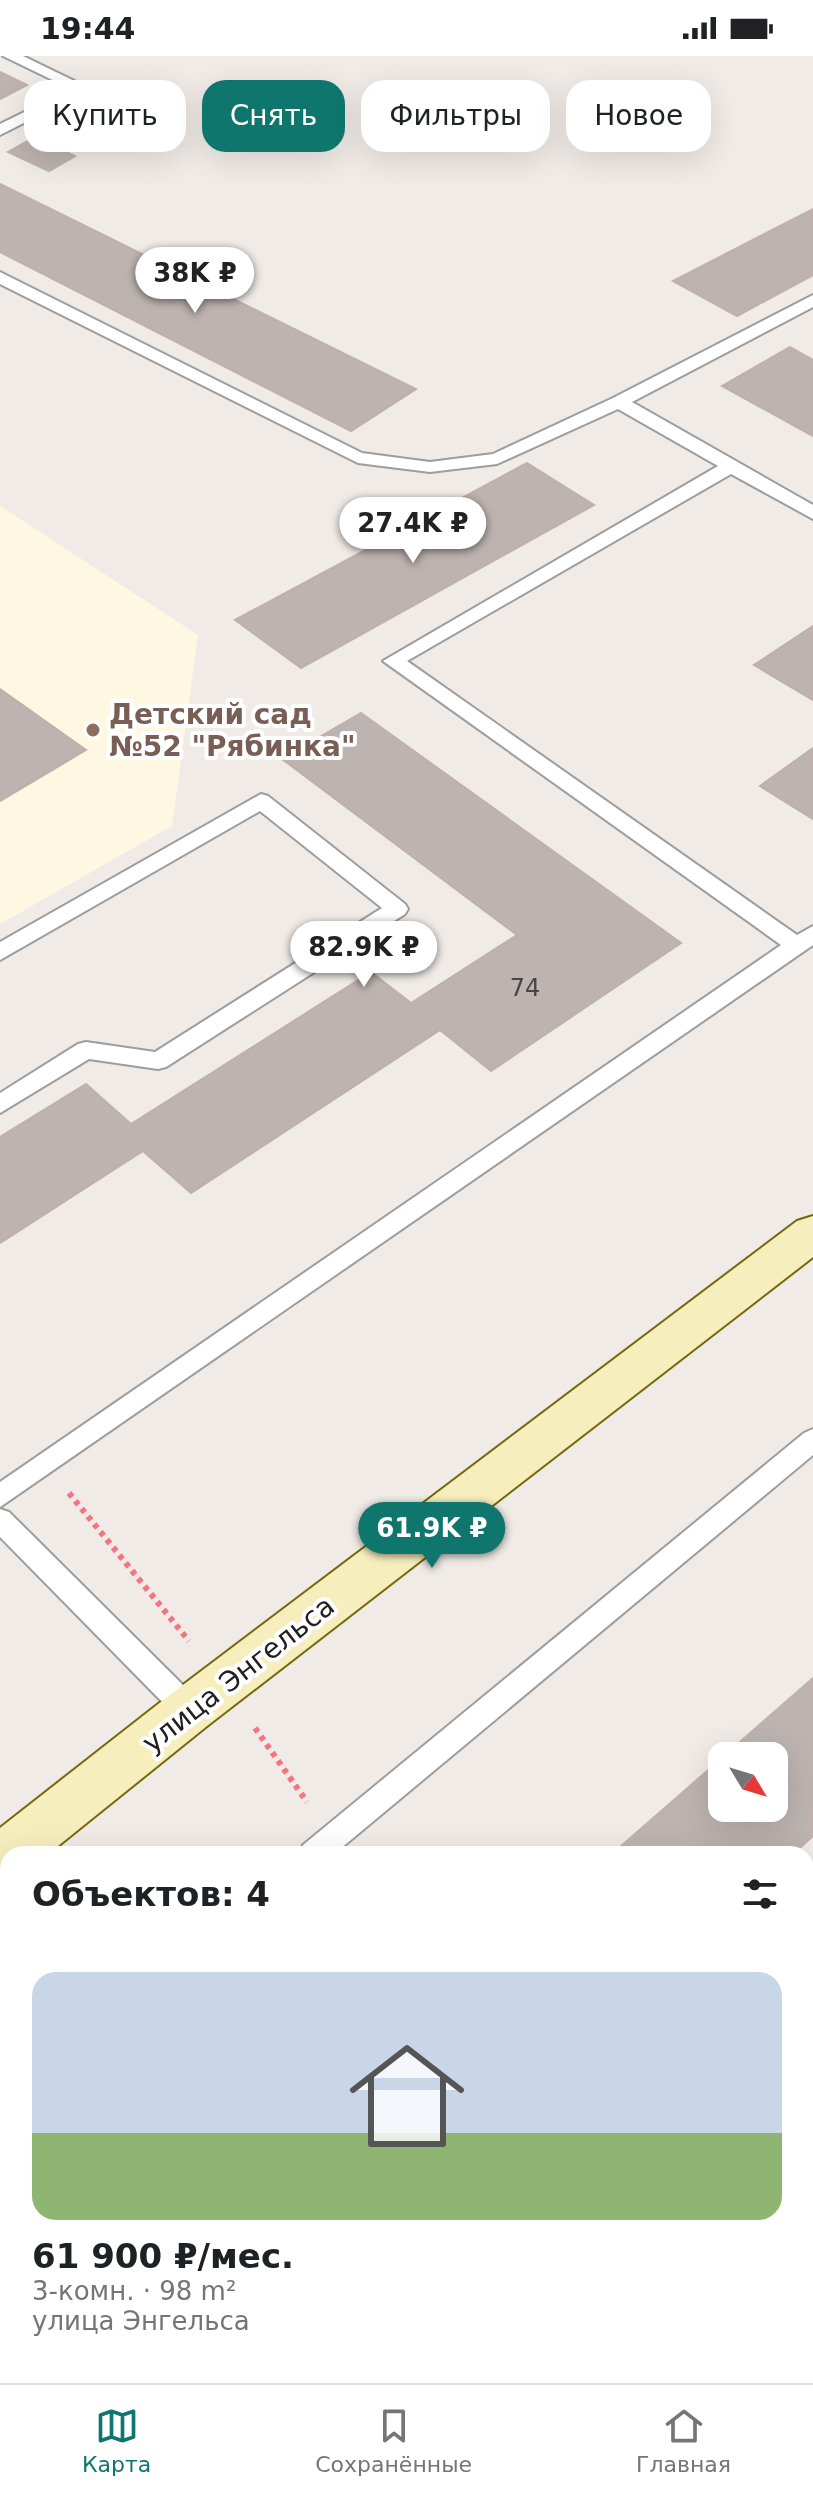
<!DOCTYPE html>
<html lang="ru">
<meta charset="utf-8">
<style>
body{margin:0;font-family:"DejaVu Sans",sans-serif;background:#f2f2f2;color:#202124;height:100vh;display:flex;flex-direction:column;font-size:30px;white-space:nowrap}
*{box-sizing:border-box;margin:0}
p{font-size:26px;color:#757577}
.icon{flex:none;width:44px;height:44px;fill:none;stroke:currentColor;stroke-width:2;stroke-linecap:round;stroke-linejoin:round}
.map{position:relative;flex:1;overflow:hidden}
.drawer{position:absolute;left:0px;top:1790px;width:814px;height:538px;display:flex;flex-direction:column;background:#fff;border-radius:24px 24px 0 0;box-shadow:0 8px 32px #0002}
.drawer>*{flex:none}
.hud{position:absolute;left:24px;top:24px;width:766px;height:72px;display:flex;gap:16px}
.needle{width:52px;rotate:128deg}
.tools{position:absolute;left:708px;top:1686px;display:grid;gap:16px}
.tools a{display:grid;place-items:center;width:80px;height:80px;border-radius:16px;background:#fff;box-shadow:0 8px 32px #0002;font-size:40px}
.price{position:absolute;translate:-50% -68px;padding:0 18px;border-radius:28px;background:#fff;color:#222;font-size:26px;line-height:52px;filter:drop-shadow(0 2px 4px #0008)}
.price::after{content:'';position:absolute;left:50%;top:48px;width:24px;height:18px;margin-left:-12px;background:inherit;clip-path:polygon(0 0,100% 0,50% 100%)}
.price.current{background:#0f766e;color:#fff}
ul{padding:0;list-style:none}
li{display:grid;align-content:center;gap:16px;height:424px;padding:0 32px}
li span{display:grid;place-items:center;height:248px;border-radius:24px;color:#555}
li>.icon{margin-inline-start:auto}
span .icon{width:144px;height:144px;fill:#fffc;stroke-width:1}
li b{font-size:34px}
h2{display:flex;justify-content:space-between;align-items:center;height:96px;padding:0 32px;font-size:34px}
.pill{padding:0 28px;border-radius:24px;background:#fff;box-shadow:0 8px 32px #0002;font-size:28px;line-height:72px}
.pill.current{background:#0f766e;color:#fff}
.status{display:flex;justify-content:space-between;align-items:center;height:56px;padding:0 40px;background:#fff;direction:ltr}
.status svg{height:22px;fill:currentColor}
.tabs{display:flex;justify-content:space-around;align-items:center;height:112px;border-top:2px solid #e0e0e0;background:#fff;font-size:22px;color:#757577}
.tabs a{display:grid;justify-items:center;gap:4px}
.tabs .current{color:#0f766e}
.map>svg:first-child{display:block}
</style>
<div class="status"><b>19:44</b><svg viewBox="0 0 49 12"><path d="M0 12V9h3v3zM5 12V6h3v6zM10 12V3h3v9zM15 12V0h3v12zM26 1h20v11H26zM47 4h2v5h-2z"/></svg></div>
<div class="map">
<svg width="813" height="2327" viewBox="0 0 813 2327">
<rect width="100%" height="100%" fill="#f0ebe7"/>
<polygon fill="#fef8e2" points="0,450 198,579 172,770 0,868"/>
<g fill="#bdb3b0" stroke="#c1afaa" stroke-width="2">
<polygon points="0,16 27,29 0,43"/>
<polygon points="35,81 75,100 49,115 8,96"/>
<polygon points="0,128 416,333 351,375 0,196"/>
<polygon points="813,153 813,219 737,260 673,225"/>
<polygon points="790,291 813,304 813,380 722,330"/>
<polygon points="527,407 594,449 301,612 235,564"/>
<polygon points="813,570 813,644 754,609"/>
<polygon points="0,633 86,694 0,745"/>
<polygon points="361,657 681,887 491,1015 440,974 191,1137 143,1095 0,1187 0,1081 86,1028 131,1068 371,916 411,947 517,879 282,703"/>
<polygon points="813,692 813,763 760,730"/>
<polygon points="813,1622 813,1780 793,1798 612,1798 722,1702 722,1752 774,1752 774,1700 724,1700"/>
<polygon points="212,2320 305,2320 298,2327 218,2327"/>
</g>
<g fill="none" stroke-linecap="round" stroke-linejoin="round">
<defs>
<g id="lane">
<polygon points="3,0 23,0 91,33 0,79 0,68 71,33"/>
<polygon points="0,216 362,397 430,406 493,398 613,342 813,239 813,251 632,346 813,449 813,463 731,418 407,605 797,879 813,870 813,889 0,1451 0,1426 781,889 383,605 718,410 618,353 497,408 430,416 358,407 0,228"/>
<polygon points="261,738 268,740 405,848 408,853 405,858 166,1011 158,1013 89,1003 0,1057 0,1037 78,988 86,986 155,996 382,852 260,755 0,904 0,886"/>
<polygon points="813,1373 813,1399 334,1798 299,1798 303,1789 804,1377"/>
<polygon points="0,1453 9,1456 199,1645 203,1654 199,1663 189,1666 179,1663 0,1481"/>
<polygon points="813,1843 813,1874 806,1877 806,1846"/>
<polygon points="8,2035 8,2069 0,2072 0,2038"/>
<polygon points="806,2194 813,2197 813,2233 806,2230"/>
<polygon points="636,2320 673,2320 671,2327 634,2327"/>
</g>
<polygon id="secondary" points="813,1160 813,1201 207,1670 48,1798 8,1798 8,1822 0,1819 0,1772 171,1638 797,1165"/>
</defs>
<use href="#lane" stroke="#9d9d9d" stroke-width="4"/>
<use href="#secondary" stroke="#74690a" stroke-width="4"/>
<g stroke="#f47482" stroke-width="6" stroke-dasharray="5 5" stroke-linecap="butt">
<polyline points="69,1437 189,1585"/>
<polyline points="255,1672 307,1746"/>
</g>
<use href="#lane" fill="#fff" fill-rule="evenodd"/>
<use href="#secondary" fill="#f7eebe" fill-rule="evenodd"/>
</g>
<circle fill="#8d6e63" stroke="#fff" stroke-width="3" cx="93" cy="674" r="8"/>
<g text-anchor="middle" stroke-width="8" stroke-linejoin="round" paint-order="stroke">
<g font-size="24" fill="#474544">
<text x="525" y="940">74</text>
</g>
<g font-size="28" font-weight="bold" fill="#785e54" stroke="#fff" text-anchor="start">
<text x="109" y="668">Детский сад<tspan x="109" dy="32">№52 "Рябинка"</tspan></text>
</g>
<g font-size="28" fill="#202020" stroke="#fff">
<text transform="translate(238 1618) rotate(-38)" y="10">улица Энгельса</text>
</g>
</g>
</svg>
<div class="tools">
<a><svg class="needle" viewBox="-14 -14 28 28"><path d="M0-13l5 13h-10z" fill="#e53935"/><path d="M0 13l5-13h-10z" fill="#757577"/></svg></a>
</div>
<b class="price" style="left:195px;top:259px">38K ₽</b>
<b class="price" style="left:413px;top:509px">27.4K ₽</b>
<b class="price" style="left:364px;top:933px">82.9K ₽</b>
<b class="price current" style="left:432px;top:1514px">61.9K ₽</b>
<div class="hud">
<a class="pill">Купить</a>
<a class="pill current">Снять</a>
<a class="pill">Фильтры</a>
<a class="pill">Новое</a>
</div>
<section class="drawer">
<h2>Объектов: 4<svg class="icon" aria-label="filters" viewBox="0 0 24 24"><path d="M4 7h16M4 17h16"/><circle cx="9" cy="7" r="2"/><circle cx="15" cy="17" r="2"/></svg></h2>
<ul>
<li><span style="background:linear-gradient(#c9d6e8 65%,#8fb573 0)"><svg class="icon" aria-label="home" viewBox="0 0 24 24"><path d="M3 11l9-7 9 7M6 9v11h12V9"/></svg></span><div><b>61 900 ₽/мес.</b><p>3-комн. · 98 m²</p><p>улица Энгельса</p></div></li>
</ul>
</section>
</div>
<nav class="tabs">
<a class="current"><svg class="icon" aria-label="map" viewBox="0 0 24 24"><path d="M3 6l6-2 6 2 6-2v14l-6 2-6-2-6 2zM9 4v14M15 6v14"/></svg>Карта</a>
<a><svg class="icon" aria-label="saved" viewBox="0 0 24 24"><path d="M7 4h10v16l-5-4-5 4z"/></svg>Сохранённые</a>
<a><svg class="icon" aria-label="home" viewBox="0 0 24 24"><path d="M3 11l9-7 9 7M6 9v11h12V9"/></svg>Главная</a>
</nav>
